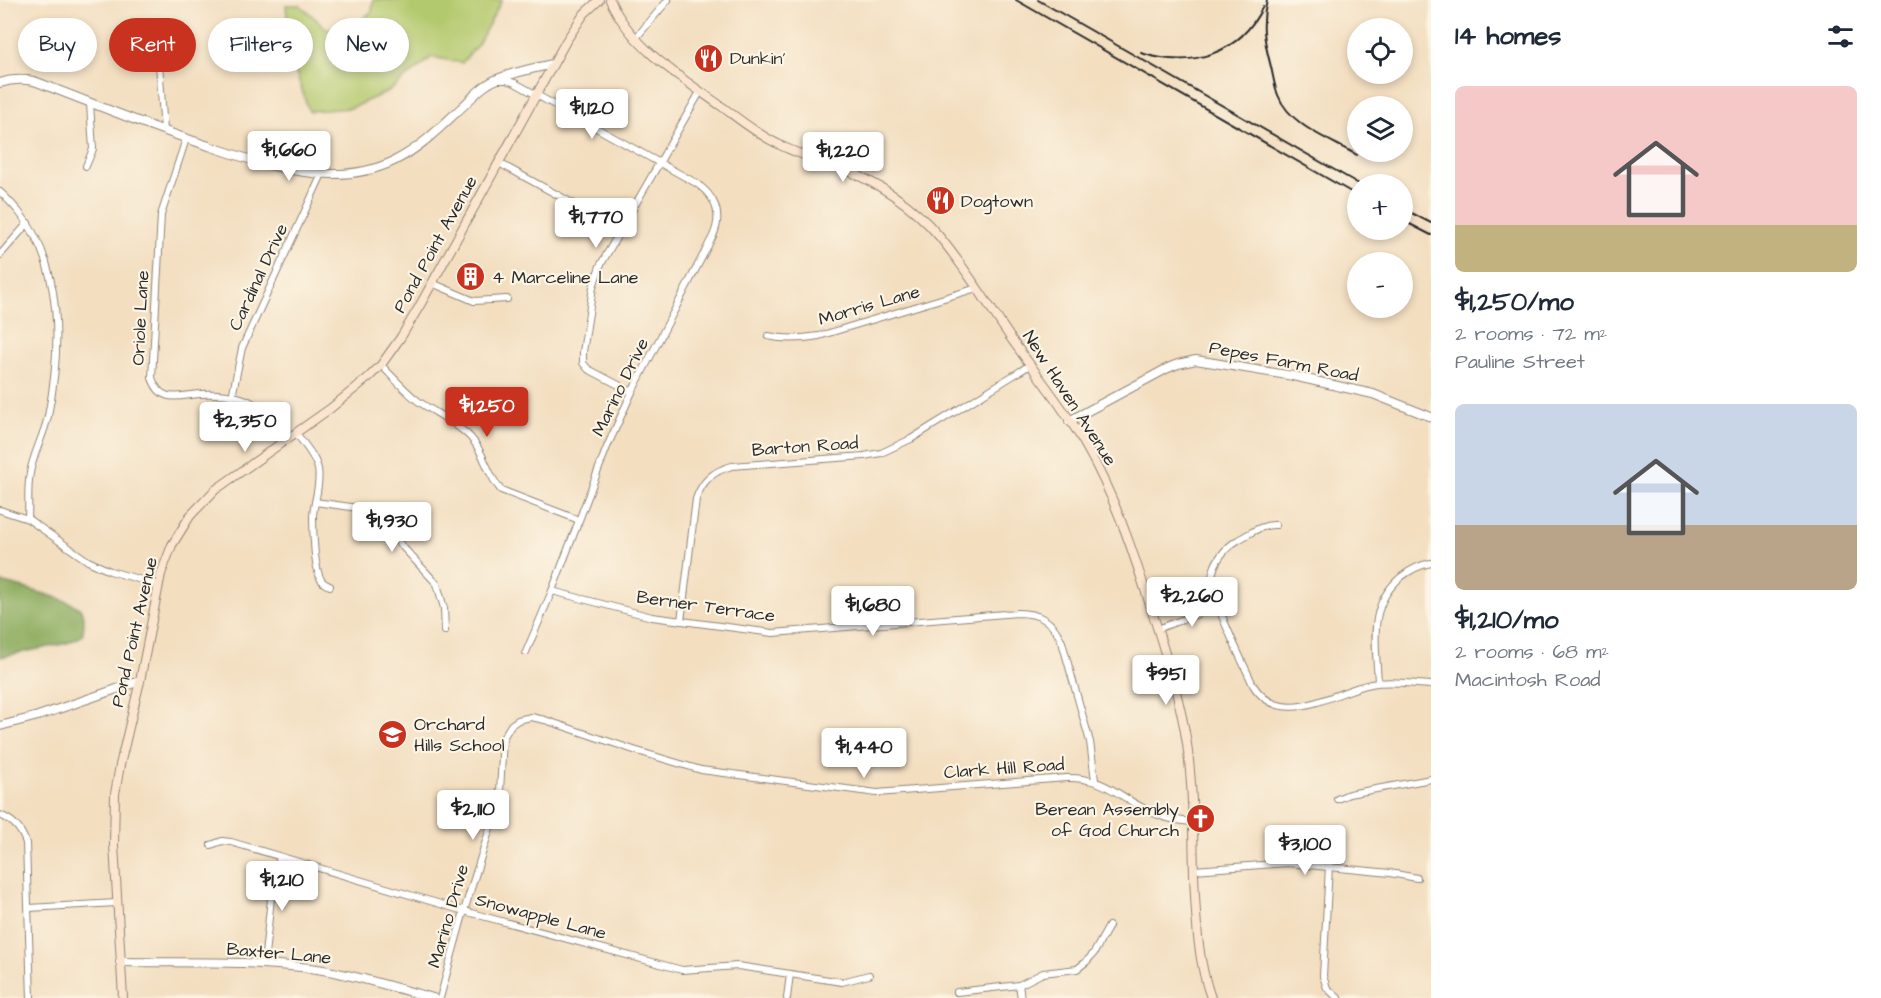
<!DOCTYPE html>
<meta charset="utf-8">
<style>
body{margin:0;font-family:"Architects Daughter",sans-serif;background:#f2f2f3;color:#1f2937;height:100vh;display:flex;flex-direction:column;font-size:22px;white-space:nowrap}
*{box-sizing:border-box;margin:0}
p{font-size:20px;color:#747a83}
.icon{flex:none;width:33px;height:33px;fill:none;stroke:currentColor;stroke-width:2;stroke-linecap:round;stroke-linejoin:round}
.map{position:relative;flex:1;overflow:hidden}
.panel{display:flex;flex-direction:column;background:#fff;width:450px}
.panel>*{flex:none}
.guide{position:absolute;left:18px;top:18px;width:570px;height:54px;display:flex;gap:12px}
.controls{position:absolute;left:1347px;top:18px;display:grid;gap:12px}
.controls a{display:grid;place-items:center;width:66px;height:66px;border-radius:50%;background:#fff;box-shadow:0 3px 9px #0003;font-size:30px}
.price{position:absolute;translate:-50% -51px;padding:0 14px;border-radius:6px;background:#fff;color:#222;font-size:20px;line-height:39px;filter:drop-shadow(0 2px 3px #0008)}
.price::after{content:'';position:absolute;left:50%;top:36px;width:18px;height:14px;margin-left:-9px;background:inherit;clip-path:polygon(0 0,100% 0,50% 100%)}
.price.on{background:#c8321e;color:#fff}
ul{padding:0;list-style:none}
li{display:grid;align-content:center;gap:12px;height:318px;padding:0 24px}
li span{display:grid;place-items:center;height:186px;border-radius:9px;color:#555}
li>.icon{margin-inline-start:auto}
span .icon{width:108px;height:108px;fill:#fffc;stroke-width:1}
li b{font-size:26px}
h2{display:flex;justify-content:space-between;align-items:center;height:72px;padding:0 24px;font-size:26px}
.chip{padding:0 21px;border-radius:27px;background:#fff;box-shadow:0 3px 9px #0003;font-size:21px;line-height:54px}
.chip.on{background:#c8321e;color:#fff}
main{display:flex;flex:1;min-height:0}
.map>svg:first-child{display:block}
</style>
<main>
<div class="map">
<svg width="1431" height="998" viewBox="0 0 1431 998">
<rect width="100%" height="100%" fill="#fcf5e5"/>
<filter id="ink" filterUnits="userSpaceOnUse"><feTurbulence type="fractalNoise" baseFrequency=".0167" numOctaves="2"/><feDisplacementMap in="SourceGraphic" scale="12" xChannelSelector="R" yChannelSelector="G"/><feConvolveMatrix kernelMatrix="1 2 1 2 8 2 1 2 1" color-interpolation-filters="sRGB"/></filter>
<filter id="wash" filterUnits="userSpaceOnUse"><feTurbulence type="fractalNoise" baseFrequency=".008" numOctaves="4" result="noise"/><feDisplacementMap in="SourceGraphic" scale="24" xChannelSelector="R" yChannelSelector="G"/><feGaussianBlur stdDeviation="1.35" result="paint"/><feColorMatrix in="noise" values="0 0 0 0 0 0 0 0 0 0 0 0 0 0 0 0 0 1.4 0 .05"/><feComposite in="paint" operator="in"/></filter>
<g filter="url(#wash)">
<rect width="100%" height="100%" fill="#f3dec0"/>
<polygon fill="#b3c96d" stroke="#6f7a4c" stroke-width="1.5" points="373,0 502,0 478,44 462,63 432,57 389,91 351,108 309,111 291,58 286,5 300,5 327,29 349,31 372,11"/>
<path fill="#8ead60" stroke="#5c6c46" stroke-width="1.5" d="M0,582c15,4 72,17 80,27 6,9 4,17 2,27l-15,7 -67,14z"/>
</g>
<g filter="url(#ink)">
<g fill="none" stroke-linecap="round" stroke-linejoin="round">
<defs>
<g id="minor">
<polyline points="156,24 164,131"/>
<polyline points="635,39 668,0"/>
<path d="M498,80h8l9,3 181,100c19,13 27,31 17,53l-81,156 -25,55 -55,144 -26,61"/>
<path d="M186,139l-25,76 -9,163c9,26 26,18 47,16 15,-1 38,0 52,8 12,6 23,29 31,41"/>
<polyline points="499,163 620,229"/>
<polyline points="86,166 93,149 90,104"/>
<path d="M0,192c7,6 13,13 19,20 45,54 42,139 29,204 -4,19 -15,38 -18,57 -3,15 -1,31 -2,46"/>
<polyline points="0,255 28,223"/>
<polyline points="432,283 474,301 507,299"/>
<path d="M768,336c17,4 33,3 51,0l158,-48"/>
<path d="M381,365c12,12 24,26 37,36 17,12 39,22 53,37 14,15 16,37 30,52l78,30"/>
<polyline points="632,392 588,369 583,363 583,352 593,287 600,266 700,92"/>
<polyline points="232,397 242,348 322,174"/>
<path d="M296,433c8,11 19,23 22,36 3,15 -4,32 -5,47 0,13 1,55 9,65 2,3 5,4 8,5"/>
<polyline points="315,502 358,508 376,518 437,584 444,608 445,631"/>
<polyline points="0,510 28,519 88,561 110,571 159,585"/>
<path d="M1276,525c-14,-1 -25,8 -38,15 -13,8 -24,21 -26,37 -3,19 32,87 41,108 29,46 80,6 118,-1 19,-4 40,0 60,1"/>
<path d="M552,591l100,26 121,16 244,-20c23,0 36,8 45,29l28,100 5,38"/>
<path d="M681,621l15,-122c6,-18 17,-28 36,-33l132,-10 17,-3 30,-14 119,-74"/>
<polyline points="1157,629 1219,606"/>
<path d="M1378,682c-2,-39 -11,-76 23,-105 9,-7 19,-12 30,-14"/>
<polyline points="1337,799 1349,794 1431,779"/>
<path d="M0,815c14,6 21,14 26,28l5,155"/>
<polyline points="211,845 222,841 231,842 464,911 682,970 738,966 842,982 869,975"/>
<polyline points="1329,866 1323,976 1327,988 1338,998"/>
<polyline points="1194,870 1288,863 1390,873 1417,878"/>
<polyline points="29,908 116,903"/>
<polyline points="264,964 272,889 280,857"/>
<polyline points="1019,985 1021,998"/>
<polyline points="957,992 1019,985 1043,973 1077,969 1086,962 1094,953 1109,926"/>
<path d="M440,998l24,-87 31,-99 5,-20 3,-54 8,-13 7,-5 13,-3 14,3 89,30 67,20 176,23 189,-15c43,-1 54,22 90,36 11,5 24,7 36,8"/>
<polyline points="787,998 790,974"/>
</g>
<g id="tertiary">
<path d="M0,83c12,-4 22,-4 34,-2 56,21 110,44 166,62 60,20 132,48 194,18 26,-13 46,-33 67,-53 9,-8 17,-18 27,-24 15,-10 47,-16 65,-20"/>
<polyline points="1069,421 1168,368 1178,364 1196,360 1293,376 1373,394 1431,417"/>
<polyline points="0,726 38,716 140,681"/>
<path d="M120,962c65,1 132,-2 197,7 39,6 78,19 116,29"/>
</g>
<g id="secondary">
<path d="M610,0c22,48 69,76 111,106 18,13 36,28 57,38 18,10 39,15 58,22 39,15 75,37 102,69 27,32 49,68 72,102 26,37 56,73 78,113 31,55 49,114 68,174 12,39 25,79 31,120 6,44 6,88 7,131 2,41 3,84 17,123"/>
<polyline points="123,998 114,845 115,794 120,765 140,681 161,574 172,545 190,516 215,490 331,408 369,377 381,365 401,337 419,307 566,41 584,14 599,0"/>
</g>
</defs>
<use href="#minor" stroke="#8f8476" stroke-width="8"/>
<use href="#tertiary" stroke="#8f8476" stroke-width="10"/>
<use href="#secondary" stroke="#8f8476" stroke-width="10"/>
<use href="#minor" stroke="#fff" stroke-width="6"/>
<use href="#tertiary" stroke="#fff" stroke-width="8"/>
<use href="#secondary" stroke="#fce5cf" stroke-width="8"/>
<g stroke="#2b2b2b" stroke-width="2">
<polyline points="1016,0 1358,196"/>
<polyline points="1038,0 1359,184"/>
<path d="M1267,0c-6,24 -3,40 3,63 3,11 4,22 8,32 12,31 51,44 79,60"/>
<path d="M1141,53c49,16 99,2 122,-47"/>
<polyline points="1402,208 1431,223"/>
<polyline points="1402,220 1431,235"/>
</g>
</g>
</g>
<defs>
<symbol id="restaurant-disc" viewBox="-11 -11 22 22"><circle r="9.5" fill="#c8321e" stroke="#fcf5e5"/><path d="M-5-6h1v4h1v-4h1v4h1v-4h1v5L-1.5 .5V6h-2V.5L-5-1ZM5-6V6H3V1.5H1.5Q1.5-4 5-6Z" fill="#fff"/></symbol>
<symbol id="building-disc" viewBox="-11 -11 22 22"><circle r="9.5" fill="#c8321e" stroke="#fcf5e5"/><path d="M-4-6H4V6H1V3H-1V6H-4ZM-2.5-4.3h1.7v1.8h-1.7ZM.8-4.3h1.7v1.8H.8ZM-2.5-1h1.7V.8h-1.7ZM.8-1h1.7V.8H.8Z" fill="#fff"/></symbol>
<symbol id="school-disc" viewBox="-11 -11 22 22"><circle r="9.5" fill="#c8321e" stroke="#fcf5e5"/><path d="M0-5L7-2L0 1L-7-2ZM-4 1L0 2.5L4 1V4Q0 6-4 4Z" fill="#fff"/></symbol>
<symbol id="church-disc" viewBox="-11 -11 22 22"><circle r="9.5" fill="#c8321e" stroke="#fcf5e5"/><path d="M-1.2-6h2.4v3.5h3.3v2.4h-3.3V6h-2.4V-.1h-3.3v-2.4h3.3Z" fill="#fff"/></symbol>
</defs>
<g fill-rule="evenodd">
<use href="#restaurant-disc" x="692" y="42" width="33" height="33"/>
<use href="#restaurant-disc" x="924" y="184" width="33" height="33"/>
<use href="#building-disc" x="454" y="260" width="33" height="33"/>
<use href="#school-disc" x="376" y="718" width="33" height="33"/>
<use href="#church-disc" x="1184" y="802" width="33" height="33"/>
</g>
<g text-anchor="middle" stroke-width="4.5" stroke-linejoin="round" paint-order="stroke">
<g font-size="18" fill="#2b2b2b" stroke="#fcf5e5" text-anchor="start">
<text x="730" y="64">Dunkin'</text>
<text x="961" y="207">Dogtown</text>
<text x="492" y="283">4 Marceline Lane</text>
<text x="414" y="730">Orchard<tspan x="414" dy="21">Hills School</tspan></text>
<text x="1179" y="815" text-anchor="end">Berean Assembly<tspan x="1179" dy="21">of God Church</tspan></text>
</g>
<g font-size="18" fill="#2b2b2b" stroke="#fcf5e5">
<text transform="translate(435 244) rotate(-61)" y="6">Pond Point Avenue</text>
<text transform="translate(258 277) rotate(-65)" y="6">Cardinal Drive</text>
<text transform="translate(869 305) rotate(-16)" y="6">Morris Lane</text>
<text transform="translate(140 318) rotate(-87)" y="6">Oriole Lane</text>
<text transform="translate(1284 361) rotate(11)" y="6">Pepes Farm Road</text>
<text transform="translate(620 387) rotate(-64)" y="6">Marino Drive</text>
<text transform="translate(1070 398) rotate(57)" y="6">New Haven Avenue</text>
<text transform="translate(805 446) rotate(-4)" y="6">Barton Road</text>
<text transform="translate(706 606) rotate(8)" y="6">Berner Terrace</text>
<text transform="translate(134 632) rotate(-77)" y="6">Pond Point Avenue</text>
<text transform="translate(1004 768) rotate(-4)" y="6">Clark Hill Road</text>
<text transform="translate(448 916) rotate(-74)" y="6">Marino Drive</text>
<text transform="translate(541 916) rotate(15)" y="6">Snowapple Lane</text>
<text transform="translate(279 953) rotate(5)" y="6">Baxter Lane</text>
</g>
</g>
</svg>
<div class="controls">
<a><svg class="icon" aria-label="locate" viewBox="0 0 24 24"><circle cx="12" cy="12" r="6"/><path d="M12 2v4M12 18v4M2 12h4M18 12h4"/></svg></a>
<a><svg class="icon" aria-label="layers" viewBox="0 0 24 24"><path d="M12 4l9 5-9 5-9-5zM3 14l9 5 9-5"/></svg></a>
<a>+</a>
<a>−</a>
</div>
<b class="price" style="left:592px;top:140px">$1,120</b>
<b class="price" style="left:289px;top:182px">$1,660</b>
<b class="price" style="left:843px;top:183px">$1,220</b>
<b class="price" style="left:596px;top:249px">$1,770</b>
<b class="price on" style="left:487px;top:438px">$1,250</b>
<b class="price" style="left:245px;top:453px">$2,350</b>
<b class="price" style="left:392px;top:553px">$1,930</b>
<b class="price" style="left:1192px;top:628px">$2,260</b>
<b class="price" style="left:873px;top:637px">$1,680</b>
<b class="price" style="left:1166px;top:706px">$951</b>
<b class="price" style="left:864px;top:779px">$1,440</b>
<b class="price" style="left:473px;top:841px">$2,110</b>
<b class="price" style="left:1305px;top:876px">$3,100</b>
<b class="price" style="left:282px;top:912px">$1,210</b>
<div class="guide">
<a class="chip">Buy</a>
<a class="chip on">Rent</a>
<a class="chip">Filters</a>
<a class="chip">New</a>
</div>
</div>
<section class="panel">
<h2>14 homes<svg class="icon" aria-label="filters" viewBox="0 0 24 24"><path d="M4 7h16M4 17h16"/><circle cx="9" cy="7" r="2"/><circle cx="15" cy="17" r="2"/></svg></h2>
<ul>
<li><span style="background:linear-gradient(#f6c9c9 75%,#c2b280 0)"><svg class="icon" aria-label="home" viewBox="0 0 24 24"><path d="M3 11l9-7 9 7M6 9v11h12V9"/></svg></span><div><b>$1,250/mo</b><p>2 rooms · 72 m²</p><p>Pauline Street</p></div></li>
<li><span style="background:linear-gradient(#c9d6e8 65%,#b9a48a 0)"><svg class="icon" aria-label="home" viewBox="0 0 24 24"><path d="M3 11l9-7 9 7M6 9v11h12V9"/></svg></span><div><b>$1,210/mo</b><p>2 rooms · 68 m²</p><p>Macintosh Road</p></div></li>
</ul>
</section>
</main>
